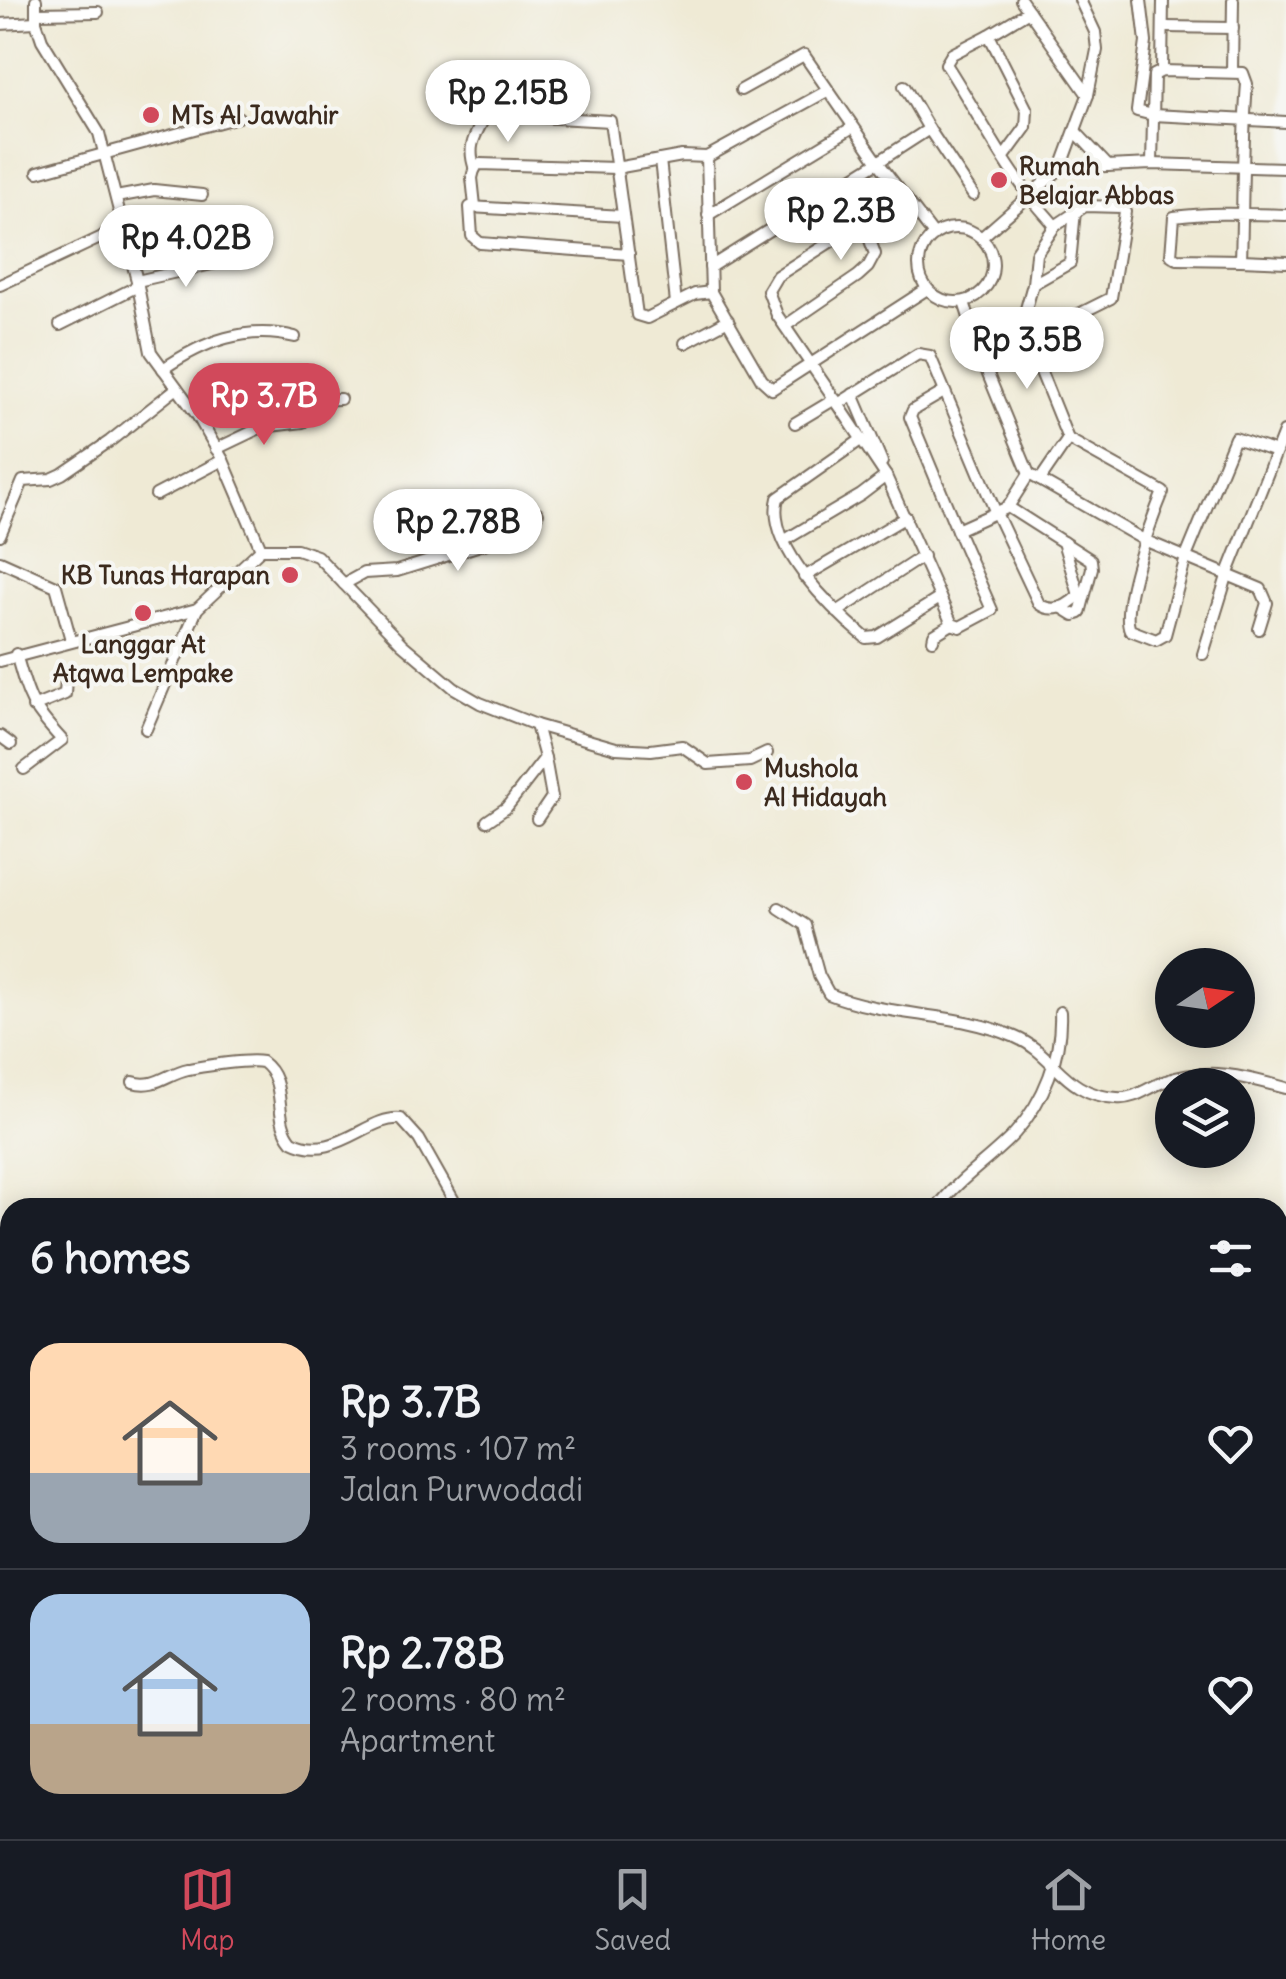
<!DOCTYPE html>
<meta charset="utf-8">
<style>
body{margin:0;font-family:Delius,sans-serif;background:#20242c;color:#f1f3f6;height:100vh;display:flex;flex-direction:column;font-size:38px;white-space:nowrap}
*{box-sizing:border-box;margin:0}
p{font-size:32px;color:#9ea1a6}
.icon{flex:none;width:55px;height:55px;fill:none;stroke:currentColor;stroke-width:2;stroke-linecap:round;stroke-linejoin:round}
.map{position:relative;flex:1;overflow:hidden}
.panel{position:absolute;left:0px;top:1198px;width:1288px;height:642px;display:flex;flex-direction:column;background:#171b24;border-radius:30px 30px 0 0;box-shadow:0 5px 25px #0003}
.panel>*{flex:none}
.needle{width:65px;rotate:77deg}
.buttons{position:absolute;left:1155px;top:948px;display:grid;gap:20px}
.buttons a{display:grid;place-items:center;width:100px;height:100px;border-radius:50%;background:#171b24;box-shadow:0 5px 25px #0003;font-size:50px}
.price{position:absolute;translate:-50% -85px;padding:0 22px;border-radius:35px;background:#fff;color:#222;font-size:32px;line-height:65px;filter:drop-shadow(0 2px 5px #0008)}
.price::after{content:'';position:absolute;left:50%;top:60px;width:30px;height:22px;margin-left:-15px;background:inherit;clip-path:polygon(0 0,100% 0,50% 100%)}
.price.current{background:#d1495b;color:#fff}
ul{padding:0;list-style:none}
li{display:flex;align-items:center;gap:30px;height:250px;padding:0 30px}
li+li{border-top:2px solid #363941}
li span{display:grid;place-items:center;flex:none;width:280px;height:200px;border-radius:30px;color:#555}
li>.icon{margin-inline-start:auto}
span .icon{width:120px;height:120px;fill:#fffc;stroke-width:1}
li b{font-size:42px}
h2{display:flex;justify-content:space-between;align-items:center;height:120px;padding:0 30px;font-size:42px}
.dock{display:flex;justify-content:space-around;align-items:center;height:140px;border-top:2px solid #363941;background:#171b24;font-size:28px;color:#9ea1a6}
.dock a{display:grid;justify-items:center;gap:5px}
.dock .current{color:#d1495b}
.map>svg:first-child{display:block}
</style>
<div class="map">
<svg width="1286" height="1839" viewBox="0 0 1286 1839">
<rect width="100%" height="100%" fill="#f6f6f2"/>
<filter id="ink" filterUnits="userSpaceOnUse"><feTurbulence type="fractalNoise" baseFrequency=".01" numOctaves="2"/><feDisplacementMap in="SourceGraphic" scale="20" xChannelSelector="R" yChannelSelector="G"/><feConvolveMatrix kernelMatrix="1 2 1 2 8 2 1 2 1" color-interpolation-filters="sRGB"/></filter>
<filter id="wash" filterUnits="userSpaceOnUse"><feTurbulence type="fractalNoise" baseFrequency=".0048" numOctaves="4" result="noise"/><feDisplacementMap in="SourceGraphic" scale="40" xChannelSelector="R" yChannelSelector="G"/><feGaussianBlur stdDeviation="2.25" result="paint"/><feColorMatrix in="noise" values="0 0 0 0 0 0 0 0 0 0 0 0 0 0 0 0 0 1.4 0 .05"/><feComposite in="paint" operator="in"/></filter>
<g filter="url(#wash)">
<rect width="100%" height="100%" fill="#efead5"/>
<polygon fill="#b4d57c" stroke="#78804d" stroke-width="2.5" points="0,1270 10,1280 10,1830 280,1830 270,1839 0,1839"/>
</g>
<g filter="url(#ink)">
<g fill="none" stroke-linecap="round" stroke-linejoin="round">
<defs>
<g id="minor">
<polyline points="36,0 36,22 42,40 99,133 137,281 151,352 197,415 223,460 261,549"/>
<polyline points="1021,0 1088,95"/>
<polyline points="1141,0 1146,42 1137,111 1153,115 1286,122"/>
<polyline points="36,13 98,12"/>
<polyline points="0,24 36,22"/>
<polyline points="1165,27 1233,28"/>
<polyline points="989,35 1029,11"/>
<polyline points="1162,71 1163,0"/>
<polyline points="1232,72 1233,0"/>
<polyline points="904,86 929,129"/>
<polyline points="1075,131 1108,166"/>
<polyline points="707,157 711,292"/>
<path d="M1004,157l22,-30 1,-17 -38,-75 -37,19 -6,10c28,43 52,91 84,132 8,11 17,20 25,30l-19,28 -3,30 -11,39 2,7 44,109 95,53c-11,27 -44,114 -33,138l26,10 9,-5 21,-78 49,-119 41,14"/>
<polyline points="660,160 676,303"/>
<path d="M1152,164l2,-89 8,-4 81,2 4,11c-5,59 -4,118 -6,176l-64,-1 -6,-4 3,-38c36,-5 75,-3 112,-2"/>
<polyline points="1061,168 1152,164 1286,168"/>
<path d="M475,169c-9,-24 1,-34 11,-55l124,7 27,194 10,3 48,-24 16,-2 51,88 10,9 155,-100"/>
<polyline points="38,172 238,117"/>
<polyline points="116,197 154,190 202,195"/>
<polyline points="475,206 472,178 475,166 480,164 616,168 682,156 707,157 827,91"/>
<polyline points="708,215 853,127"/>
<polyline points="623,216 470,207 472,236 480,243 629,254"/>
<path d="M863,221l-86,55 -9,15 9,24 61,89 80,-50 12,2 66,157 43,91c14,10 29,2 40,-9"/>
<polyline points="1055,226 1085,206 1121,207 1125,212 1111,298 1061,323"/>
<circle cx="956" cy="265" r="37"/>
<polyline points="933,234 878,162 929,129 973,195"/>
<polyline points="982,237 1061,168 1088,95 1097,50 1095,32 1080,0"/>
<polyline points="1241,260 1286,262"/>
<polyline points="710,267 878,162 804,55 741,90"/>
<polyline points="137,281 225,261"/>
<polyline points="1033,284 1070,263 1075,211"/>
<polyline points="0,285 102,237 121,219"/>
<polyline points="964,302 985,367 1029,474 1144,540 1261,589 1267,603 1259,629"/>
<polyline points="60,325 138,286"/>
<polyline points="785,326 858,276 868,267 875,254 863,221 842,185"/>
<polyline points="685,343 728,320"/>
<path d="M163,369c41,-28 83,-44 132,-32"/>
<polyline points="944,392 913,410 910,417 957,530 1008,507 1029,474"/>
<polyline points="853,394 882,462"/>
<polyline points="838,404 886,476 952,624 960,627 992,610 957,530"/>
<polyline points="197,415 235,403 340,399"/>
<polyline points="795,423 835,399"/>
<path d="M862,439l-84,59c-13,48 56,113 88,140l11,-1 63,-39"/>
<polyline points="216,449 262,427 303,422"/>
<polyline points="1040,480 1068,439"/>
<polyline points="156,495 223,460"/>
<polyline points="1008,507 1091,560 1092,568 1080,613 1074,615 1061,607"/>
<polyline points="0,535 23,481 51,479 62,474 110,441 177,388"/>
<polyline points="785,540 861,495 886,476"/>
<polyline points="1063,542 1079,595"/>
<polyline points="0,561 56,586 71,640"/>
<polyline points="804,577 906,517"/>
<polyline points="344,584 364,573 397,571 519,533 538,513"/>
<polyline points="837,612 923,556"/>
<polyline points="933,640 934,635 952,624"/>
<path d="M16,654c13,46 14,51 46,86l-38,29"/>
<polyline points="1203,654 1228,573 1284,432"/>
<polyline points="0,661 197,609 261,549 297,549 317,556 402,644 454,688 480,703 536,725 616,748 651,750 682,746 708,764 750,761 767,753"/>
<polyline points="33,707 65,694 66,678"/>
<polyline points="146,729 197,609"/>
<polyline points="0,736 11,744"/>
<polyline points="537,819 552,797 545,758"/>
<polyline points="487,821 506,808 545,758 536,725"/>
<path d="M779,908l26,17 14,51 10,18c59,24 127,17 186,43 41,17 48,58 102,61 18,2 33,-12 49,-17 41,-15 80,-4 120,7"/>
<path d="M133,1082c22,7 35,-9 55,-13 18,-3 57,-10 74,-7 27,20 10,56 30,79 43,22 76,-26 109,-22l18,20 39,69"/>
<path d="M937,1208c22,-30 53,-48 78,-75 29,-32 47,-78 45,-121"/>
<polyline points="1278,1495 1286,1497"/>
<polyline points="1150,1830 1152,1839"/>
</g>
<g id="highway">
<polyline points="0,1257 10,1267"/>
<polyline points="309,1830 318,1839"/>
</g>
</defs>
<use href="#minor" stroke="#7a6d5e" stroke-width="14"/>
<use href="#highway" stroke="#7a6d5e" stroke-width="19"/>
<use href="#minor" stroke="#fff" stroke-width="10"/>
<use href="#highway" stroke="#fff" stroke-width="15"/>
</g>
</g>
<g fill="#d1495b" stroke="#f6f6f2" stroke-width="4">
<circle cx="151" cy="115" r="10"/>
<circle cx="999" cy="180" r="10"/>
<circle cx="290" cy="575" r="10"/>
<circle cx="143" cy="613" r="10"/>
<circle cx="744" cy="782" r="10"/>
</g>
<g text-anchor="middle" stroke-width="8" stroke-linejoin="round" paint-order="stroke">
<g font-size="25" font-weight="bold" fill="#3b2a1e" stroke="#f6f6f2" text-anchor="start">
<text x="171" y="124">MTs Al Jawahir</text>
<text x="1019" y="175">Rumah<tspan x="1019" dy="29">Belajar Abbas</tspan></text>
<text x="270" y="584" text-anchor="end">KB Tunas Harapan</text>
<text x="143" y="653" text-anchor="middle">Langgar At<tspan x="143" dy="29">Atqwa Lempake</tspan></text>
<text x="764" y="777">Mushola<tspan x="764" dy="29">Al Hidayah</tspan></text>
</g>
</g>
</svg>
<div class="buttons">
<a><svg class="needle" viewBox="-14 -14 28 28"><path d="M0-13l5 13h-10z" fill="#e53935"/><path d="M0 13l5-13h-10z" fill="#9ea1a6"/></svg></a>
<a><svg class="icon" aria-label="layers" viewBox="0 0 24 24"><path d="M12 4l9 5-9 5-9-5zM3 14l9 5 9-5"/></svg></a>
</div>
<b class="price" style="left:508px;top:145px">Rp 2.15B</b>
<b class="price" style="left:841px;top:263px">Rp 2.3B</b>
<b class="price" style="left:186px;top:290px">Rp 4.02B</b>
<b class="price" style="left:1027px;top:392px">Rp 3.5B</b>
<b class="price current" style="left:264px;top:448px">Rp 3.7B</b>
<b class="price" style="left:458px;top:574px">Rp 2.78B</b>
<section class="panel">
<h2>6 homes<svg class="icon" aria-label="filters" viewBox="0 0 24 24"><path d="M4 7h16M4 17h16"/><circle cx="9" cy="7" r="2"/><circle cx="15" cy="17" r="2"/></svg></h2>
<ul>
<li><span style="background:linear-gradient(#ffd9b3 65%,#9aa5b1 0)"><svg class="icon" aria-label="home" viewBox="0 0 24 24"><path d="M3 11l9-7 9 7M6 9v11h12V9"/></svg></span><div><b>Rp 3.7B</b><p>3 rooms · 107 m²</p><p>Jalan Purwodadi</p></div><svg class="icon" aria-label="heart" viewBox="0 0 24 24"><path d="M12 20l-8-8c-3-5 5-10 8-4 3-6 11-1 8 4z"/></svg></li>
<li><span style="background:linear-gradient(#a9c7e8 65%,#b9a48a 0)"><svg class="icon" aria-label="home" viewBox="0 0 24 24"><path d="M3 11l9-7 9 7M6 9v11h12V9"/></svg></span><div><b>Rp 2.78B</b><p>2 rooms · 80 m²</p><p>Apartment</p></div><svg class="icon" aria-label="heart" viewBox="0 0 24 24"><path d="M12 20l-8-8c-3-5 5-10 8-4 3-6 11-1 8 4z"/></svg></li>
</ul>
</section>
</div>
<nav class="dock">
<a class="current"><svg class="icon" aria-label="map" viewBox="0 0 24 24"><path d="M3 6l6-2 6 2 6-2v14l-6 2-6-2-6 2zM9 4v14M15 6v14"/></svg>Map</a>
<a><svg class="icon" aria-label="saved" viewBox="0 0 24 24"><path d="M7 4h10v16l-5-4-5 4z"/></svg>Saved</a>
<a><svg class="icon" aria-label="home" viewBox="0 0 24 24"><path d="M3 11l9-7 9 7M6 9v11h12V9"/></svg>Home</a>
</nav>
